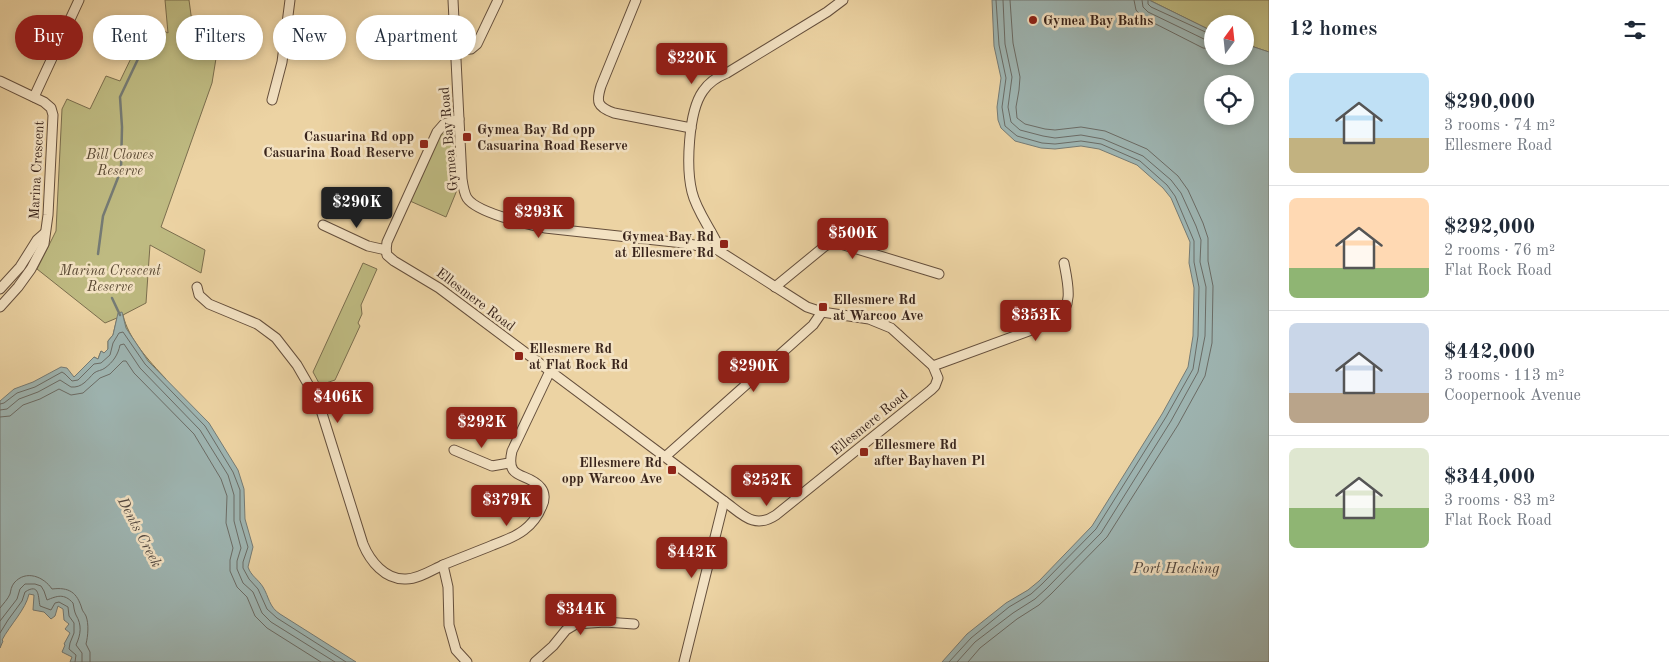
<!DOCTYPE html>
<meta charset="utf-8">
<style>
body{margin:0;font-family:"Old Standard TT",serif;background:#f2f2f3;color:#1f2937;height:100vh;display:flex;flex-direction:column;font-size:19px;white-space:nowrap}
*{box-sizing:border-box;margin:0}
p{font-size:16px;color:#747a83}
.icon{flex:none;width:28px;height:28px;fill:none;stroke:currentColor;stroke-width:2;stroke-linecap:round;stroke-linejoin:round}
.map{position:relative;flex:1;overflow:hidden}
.panel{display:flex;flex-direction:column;background:#fff;width:400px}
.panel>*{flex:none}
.banner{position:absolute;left:15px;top:15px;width:475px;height:45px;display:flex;gap:10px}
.needle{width:32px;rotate:15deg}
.tools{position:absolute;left:1204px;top:15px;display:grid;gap:10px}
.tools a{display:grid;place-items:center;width:50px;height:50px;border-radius:50%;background:#fff;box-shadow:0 2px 8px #0003;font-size:25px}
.price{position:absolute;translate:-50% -42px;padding:0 11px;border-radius:5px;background:#8f2418;color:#fff;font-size:16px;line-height:32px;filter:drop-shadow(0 1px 2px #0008)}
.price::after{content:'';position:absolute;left:50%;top:30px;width:15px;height:11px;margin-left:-8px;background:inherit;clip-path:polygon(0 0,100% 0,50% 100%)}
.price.active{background:#222;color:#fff}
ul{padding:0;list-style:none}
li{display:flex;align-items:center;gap:15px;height:125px;padding:0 20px}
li+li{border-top:1px solid #e0e1e3}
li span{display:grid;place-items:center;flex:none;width:140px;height:100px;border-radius:8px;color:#555}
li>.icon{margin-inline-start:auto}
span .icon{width:60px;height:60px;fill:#fffc;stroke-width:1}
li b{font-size:21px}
h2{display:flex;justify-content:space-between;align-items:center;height:60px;padding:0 20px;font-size:21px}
.tag{padding:0 18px;border-radius:22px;background:#fff;box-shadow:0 2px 8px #0003;font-size:18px;line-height:45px}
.tag.active{background:#8f2418;color:#fff}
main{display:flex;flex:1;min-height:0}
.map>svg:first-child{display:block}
</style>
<main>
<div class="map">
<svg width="1269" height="662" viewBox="0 0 1269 662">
<rect width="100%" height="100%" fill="#ecd3a3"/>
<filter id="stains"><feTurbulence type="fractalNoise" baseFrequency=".004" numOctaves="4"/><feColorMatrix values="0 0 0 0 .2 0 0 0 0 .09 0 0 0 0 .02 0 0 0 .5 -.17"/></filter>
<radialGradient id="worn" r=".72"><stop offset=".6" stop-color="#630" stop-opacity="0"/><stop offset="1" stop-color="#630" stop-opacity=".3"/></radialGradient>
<g fill="#beba81" stroke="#7b6e4e">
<path d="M165,0h24l5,37 26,-3 -8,49 -51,144 44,23 -4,23 -51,-28 -4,58 -23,12c5,23 26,46 43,64l-92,-2 20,-20 4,2 3,-8 3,2 4,-4v-8l5,-6 4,-17 -12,5 -68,-54 19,-38 6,-122 5,-10 23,10 16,-33 14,5 15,-31 -13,-7 13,-26 33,16z"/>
<polygon points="1149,0 1269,0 1269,52 1245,44 1245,24 1212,24 1212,31"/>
<polygon points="447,131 452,138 457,190 446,217 410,201 441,133"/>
<polygon points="363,263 377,269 361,305 362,314 358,323 360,326 335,380 320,385 313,372"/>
</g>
<g fill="#9eb5b2" stroke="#757b75" fill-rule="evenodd">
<path d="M992,0h157l63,31v25h33v-12l24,8v610h-327l25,-28 39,-31 22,-13 11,-9 53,-55 70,-112 26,-47 5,-31 1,-48 -5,-25 1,-21 -19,-44 -8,-10 -26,-23 -38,-16 -18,-3 -26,3 -14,-1 -26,-7 -14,-13 -3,-8 -1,-13 4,-29 -7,-32zM1212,84h33v32h-33z"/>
<path d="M122,312l4,16 22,33 61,62 29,47 6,19 1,30 8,28 -5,20c3,9 10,12 15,20 6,10 6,20 17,27l76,48h-286l2,-5 -10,-5 3,-7 -1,-1 6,-11 -5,-4 4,-5 -5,-4 -1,-11 -5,-3 -3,10 -4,3 -7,-7 -11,-2 1,-15 -5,-1c-3,15 -19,31 -27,46l1,1 -3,7v-247l14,-12 19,-7 28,-15 6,1 7,9 20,-20 4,2 3,-8 3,2 4,-4v-8l5,-6 5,-22z"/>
</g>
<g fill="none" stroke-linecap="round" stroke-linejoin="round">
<g stroke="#6b6c66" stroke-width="1">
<polyline points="1134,0 1136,10 1142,17 1203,48 1212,49"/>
<polyline points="1142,0 1143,7 1148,12 1206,40 1212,42"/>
<polyline points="1148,0 1148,4 1151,7 1212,35"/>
<polyline points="0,404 4,403 17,393 35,387 62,372 65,374 72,381 78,380 94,364 101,363 110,355 113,343 119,333 123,332 145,364 205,426 233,472 240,490 240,520 248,547 243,562 243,568 249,579 258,589 267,609 277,618 346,662"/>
<path d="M0,410l7,-1 12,-10 19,-7 22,-12 11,7c11,1 16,-7 23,-14 4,-3 7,-2 11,-5 8,-6 13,-13 15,-23l4,-1 16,24 60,62 28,45 6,20v26l7,27 -4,13v8l6,14 10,9 9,21 9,9 64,40"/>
<polyline points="0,417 10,416 23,405 40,399 59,389 71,395 83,393 100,378 110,374 123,361 126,361 134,373 194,434 221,479 227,496 226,523 233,548 230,560 230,571 237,587 247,597 255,616 267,628 321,662"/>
<path d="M0,608c3,-4 8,-9 10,-14 1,-4 1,-7 4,-11 12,-14 30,-6 38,6 17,-2 25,3 30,20 1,3 2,3 4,7 3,8 2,20 0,28l4,8v10"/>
<path d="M0,621l17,-22 3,-10 5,-5h10l6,2 3,5 3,9c10,-4 17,-7 26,3 1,4 1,8 3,12 6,10 5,19 0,30l6,8v9"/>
<path d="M0,633l8,-13 14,-19 3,-9c15,-10 13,6 15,14l11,4 4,-7 4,-1 9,5 1,9 5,7v10l-4,10 -1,6 7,6 -1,7"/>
<polyline points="949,662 971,638 1009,607 1031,594 1042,584 1096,529 1166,417 1193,369 1198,336 1199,287 1194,262 1194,241 1175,196 1167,185 1140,161 1101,144 1081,141 1055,144 1042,143 1017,136 1005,126 1002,107 1006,78 999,45 996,0"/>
<polyline points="957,662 975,642 1013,613 1035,599 1046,589 1101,533 1171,421 1198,372 1205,336 1206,287 1200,262 1201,240 1196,226 1181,193 1171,180 1143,156 1103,139 1081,135 1055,138 1043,136 1020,130 1011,122 1008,107 1012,77 1005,44 1003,0"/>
<polyline points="968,662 980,648 1017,619 1039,605 1051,594 1107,537 1178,425 1205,376 1212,343 1213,286 1208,261 1208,238 1203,223 1188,190 1178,176 1147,149 1105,131 1081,127 1055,130 1045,129 1025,124 1017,118 1016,107 1019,90 1020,77 1013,43 1010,0"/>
</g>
<g stroke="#757b75" stroke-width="2.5">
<polyline points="98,254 103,216 121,170 122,127 120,97 147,40"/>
<polyline points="112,298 120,315"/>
</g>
<defs>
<g id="minor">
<path d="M636,0l-35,86c-5,16 -4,21 13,27l77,15"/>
<polyline points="455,50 471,49 477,44 498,0"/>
<polyline points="0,81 44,102 51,108 53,115 48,215 44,244 31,269 18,287 0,307"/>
<polyline points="34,97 79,0"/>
<polyline points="272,100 282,62 290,0"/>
<polyline points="323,225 368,246 386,250"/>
<path d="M716,249v-8c-8,-16 -20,-32 -24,-49 -6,-24 -4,-80 11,-101 6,-9 14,-14 24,-18l100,-61 16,-12"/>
<path d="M386,250l1,5 7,6 45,27 285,213c18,13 30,29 52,14l155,-125 4,-4 3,-8 -5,-12 -42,-38 -22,-9 -47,-7 -15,-5 -91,-58 -33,-6 -138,-15c-18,-4 -68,-15 -78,-30 -3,-5 -4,-12 -5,-19l-9,-179"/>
<polyline points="386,250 387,242 437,132 444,124 459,119"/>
<path d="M197,287l2,8 10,9 48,20 19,14 21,27 19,33 4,9 43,137c7,17 22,36 43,35 12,0 26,-9 37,-14"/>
<polyline points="775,287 825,246 834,242 939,274"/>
<polyline points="0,289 20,267 37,240 45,233"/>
<path d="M933,366l123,-45c18,-15 12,-37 8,-58"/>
<polyline points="454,450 492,466 509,463"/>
<polyline points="666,456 813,325 822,312"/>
<path d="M467,662l-11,-12 -7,-25 -1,-38 -5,-22c17,-7 33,-13 50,-20 11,-4 22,-8 31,-15 8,-6 14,-14 18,-24 3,-6 3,-13 -1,-18 -13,-17 -36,-6 -29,-37l38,-80"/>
<polyline points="535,662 553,646 566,630 576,624 605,622 634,624"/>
<polyline points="684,662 724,501"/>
</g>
</defs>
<use href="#minor" stroke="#654f3c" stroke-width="11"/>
<use href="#minor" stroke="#f3e2c3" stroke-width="9"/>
</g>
<g fill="#8f2418" stroke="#f3e2c3" stroke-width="2">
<circle cx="1033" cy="20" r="5"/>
<rect x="462" y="132" width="10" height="10" rx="2.5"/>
<rect x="419" y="139" width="10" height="10" rx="2.5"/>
<rect x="719" y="239" width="10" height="10" rx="2.5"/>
<rect x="818" y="302" width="10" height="10" rx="2.5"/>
<rect x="514" y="351" width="10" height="10" rx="2.5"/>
<rect x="859" y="447" width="10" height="10" rx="2.5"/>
<rect x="667" y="465" width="10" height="10" rx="2.5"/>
</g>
<g text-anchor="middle" stroke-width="5" stroke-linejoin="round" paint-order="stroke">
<g font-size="14" font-weight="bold" fill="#38231a" stroke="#f3e2c3" text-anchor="start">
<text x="1043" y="25">Gymea Bay Baths</text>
<text x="477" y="134">Gymea Bay Rd opp<tspan x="477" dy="16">Casuarina Road Reserve</tspan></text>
<text x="414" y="141" text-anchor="end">Casuarina Rd opp<tspan x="414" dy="16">Casuarina Road Reserve</tspan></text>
<text x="714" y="241" text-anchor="end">Gymea Bay Rd<tspan x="714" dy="16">at Ellesmere Rd</tspan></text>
<text x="833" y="304">Ellesmere Rd<tspan x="833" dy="16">at Warcoo Ave</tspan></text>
<text x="529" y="353">Ellesmere Rd<tspan x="529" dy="16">at Flat Rock Rd</tspan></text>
<text x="874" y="449">Ellesmere Rd<tspan x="874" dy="16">after Bayhaven Pl</tspan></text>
<text x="662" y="467" text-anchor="end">Ellesmere Rd<tspan x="662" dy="16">opp Warcoo Ave</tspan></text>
</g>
<g font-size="14" fill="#38231a" stroke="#f3e2c3">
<text transform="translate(448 139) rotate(-95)" y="5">Gymea Bay Road</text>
<text transform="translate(36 170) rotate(-87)" y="5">Marina Crescent</text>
<text transform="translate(476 299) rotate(37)" y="5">Ellesmere Road</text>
<text transform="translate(869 422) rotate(-39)" y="5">Ellesmere Road</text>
</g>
<g font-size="14" font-style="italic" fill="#5a4934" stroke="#f3e2c3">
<text x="120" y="159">Bill Clowes<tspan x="120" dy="16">Reserve</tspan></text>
<text x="110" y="275">Marina Crescent<tspan x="110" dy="16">Reserve</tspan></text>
</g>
<g font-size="15" font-style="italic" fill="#524840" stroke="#f3e2c3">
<text transform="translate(140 532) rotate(62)" y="5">Dents Creek</text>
<text x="1176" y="573">Port Hacking</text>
</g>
</g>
<rect width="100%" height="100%" filter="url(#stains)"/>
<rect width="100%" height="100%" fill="url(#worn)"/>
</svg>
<div class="tools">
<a><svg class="needle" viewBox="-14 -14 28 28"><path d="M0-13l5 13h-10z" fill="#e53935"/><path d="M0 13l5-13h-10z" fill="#747a83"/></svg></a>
<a><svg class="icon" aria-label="locate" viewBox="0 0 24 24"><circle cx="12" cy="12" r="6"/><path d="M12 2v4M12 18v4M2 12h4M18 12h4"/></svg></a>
</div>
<b class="price" style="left:692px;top:85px">$220K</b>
<b class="price active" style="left:357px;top:229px">$290K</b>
<b class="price" style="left:539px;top:239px">$293K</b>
<b class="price" style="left:853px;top:260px">$500K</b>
<b class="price" style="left:1036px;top:342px">$353K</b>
<b class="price" style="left:754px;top:393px">$290K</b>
<b class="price" style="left:338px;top:424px">$406K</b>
<b class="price" style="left:482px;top:449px">$292K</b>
<b class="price" style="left:767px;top:507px">$252K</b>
<b class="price" style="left:507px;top:527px">$379K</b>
<b class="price" style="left:692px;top:579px">$442K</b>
<b class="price" style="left:581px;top:636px">$344K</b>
<div class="banner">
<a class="tag active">Buy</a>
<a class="tag">Rent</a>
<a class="tag">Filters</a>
<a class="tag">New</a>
<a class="tag">Apartment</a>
</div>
</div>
<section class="panel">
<h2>12 homes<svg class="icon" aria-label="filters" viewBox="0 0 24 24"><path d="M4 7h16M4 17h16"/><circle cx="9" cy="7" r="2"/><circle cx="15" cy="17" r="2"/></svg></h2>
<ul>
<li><span style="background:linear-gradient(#bfe0f5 65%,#c2b280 0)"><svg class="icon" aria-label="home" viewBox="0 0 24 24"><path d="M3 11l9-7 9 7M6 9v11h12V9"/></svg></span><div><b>$290,000</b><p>3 rooms · 74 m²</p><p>Ellesmere Road</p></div></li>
<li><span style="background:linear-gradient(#ffd9b3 70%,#8fb573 0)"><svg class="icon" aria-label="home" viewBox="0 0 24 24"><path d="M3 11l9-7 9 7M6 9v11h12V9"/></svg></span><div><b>$292,000</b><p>2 rooms · 76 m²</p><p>Flat Rock Road</p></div></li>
<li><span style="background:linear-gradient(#c9d6e8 70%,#b9a48a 0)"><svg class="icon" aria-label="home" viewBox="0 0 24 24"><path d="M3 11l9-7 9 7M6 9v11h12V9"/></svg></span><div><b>$442,000</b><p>3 rooms · 113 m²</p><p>Coopernook Avenue</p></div></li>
<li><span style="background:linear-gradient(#dfe7d0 60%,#8fb573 0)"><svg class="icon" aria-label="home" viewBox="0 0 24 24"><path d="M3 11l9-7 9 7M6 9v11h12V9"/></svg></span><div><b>$344,000</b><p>3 rooms · 83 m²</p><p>Flat Rock Road</p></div></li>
</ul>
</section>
</main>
